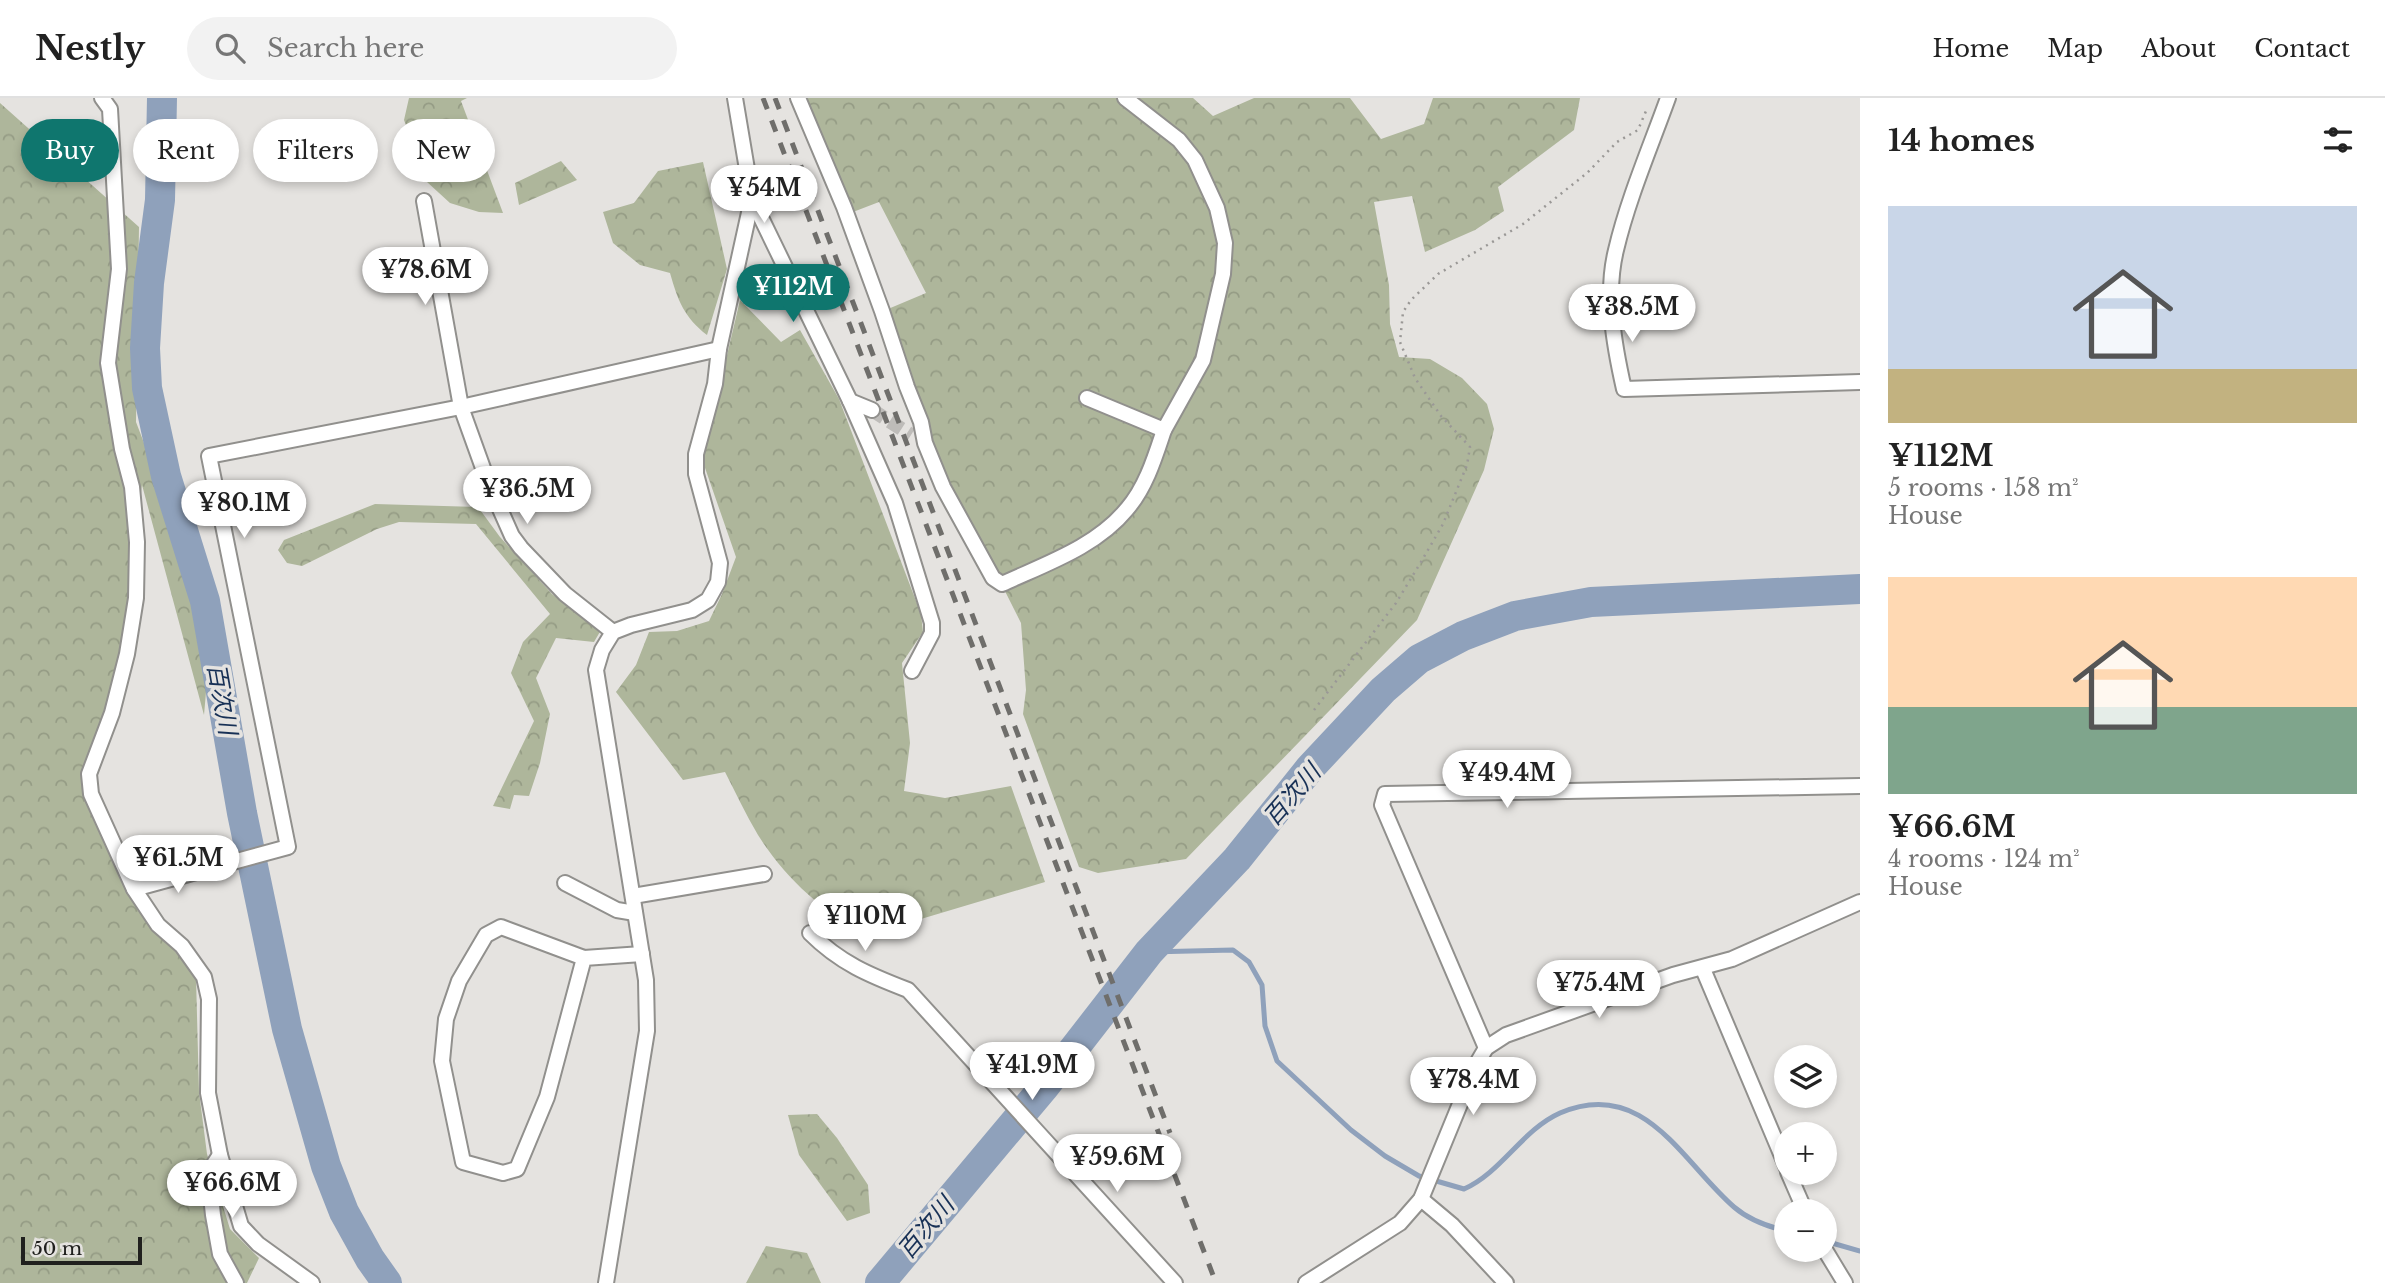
<!DOCTYPE html>
<meta charset="utf-8">
<style>
body{margin:0;font-family:"Libre Baskerville","Noto Sans JP",serif;background:#f2f2f2;color:#222;height:100vh;display:flex;flex-direction:column;font-size:26px;white-space:nowrap}
*{box-sizing:border-box;margin:0}
p{font-size:23px;color:#767676}
.icon{flex:none;width:38px;height:38px;fill:none;stroke:currentColor;stroke-width:2;stroke-linecap:round;stroke-linejoin:round}
.map{position:relative;flex:1;overflow:hidden}
.details{display:flex;flex-direction:column;background:#fff;width:525px}
.details>*{flex:none}
.banner{position:absolute;left:21px;top:21px;width:665px;height:63px;display:flex;gap:14px}
.controls{position:absolute;left:1774px;top:947px;display:grid;gap:14px}
.controls a{display:grid;place-items:center;width:63px;height:63px;border-radius:50%;background:#fff;box-shadow:0 4px 10px #0003;font-size:35px}
.scale{position:absolute;left:21px;bottom:18px;width:121px;box-sizing:border-box;padding-left:7px;border:4px solid #20201e;border-top:0;font-size:19px;line-height:24px;white-space:nowrap;color:#20201e;-webkit-text-stroke:5px #e5e3e0;paint-order:stroke}
.price{position:absolute;translate:-50% -60px;padding:0 16px;border-radius:24px;background:#fff;color:#222;font-size:23px;line-height:46px;filter:drop-shadow(0 2px 4px #0008)}
.price::after{content:'';position:absolute;left:50%;top:42px;width:21px;height:16px;margin-left:-10px;background:inherit;clip-path:polygon(0 0,100% 0,50% 100%)}
.price.selected{background:#0f766e;color:#fff}
ul{padding:0;list-style:none}
li{display:grid;align-content:center;gap:14px;height:371px;padding:0 28px}
li span{display:grid;place-items:center;height:217px;border-radius:0px;color:#555}
li>.icon{margin-inline-start:auto}
span .icon{width:126px;height:126px;fill:#fffc;stroke-width:1}
li b{font-size:30px}
h2{display:flex;justify-content:space-between;align-items:center;height:84px;padding:0 28px;font-size:30px}
.chip{padding:0 24px;border-radius:32px;background:#fff;box-shadow:0 4px 10px #0003;font-size:24px;line-height:63px}
.chip.selected{background:#0f766e;color:#fff}
header{display:flex;align-items:center;gap:42px;box-sizing:border-box;height:98px;padding:0 35px;background:#fff;border-bottom:2px solid #e0e0e0}
header strong{font-size:33px}
nav{display:flex;gap:38px;margin-inline-start:auto;font-size:24px}
.search{width:490px;height:63px;background:#f2f2f2;display:flex;align-items:center;gap:18px;box-sizing:border-box;padding:0 24px;border-radius:38px;color:#767676;font-size:26px}
main{display:flex;flex:1;min-height:0}
.map>svg:first-child{display:block}
</style>
<header>
<strong>Nestly</strong>
<div class="search"><svg class="icon" aria-label="search" viewBox="0 0 24 24"><circle cx="10" cy="10" r="6"/><path d="M15 15l6 6"/></svg>Search here</div>
<nav><a>Home</a><a>Map</a><a>About</a><a>Contact</a></nav>
</header>
<main>
<div class="map">
<svg width="1860" height="1185" viewBox="0 0 1860 1185">
<defs>
<pattern id="forest-crowns" width="20" height="18" patternUnits="userSpaceOnUse" patternTransform="scale(1.75)"><rect width="20" height="18" fill="#aeb69b"/><path d="M2 6a3 3 0 1 1 6 0M12 15a3 3 0 1 1 6 0" fill="none" stroke="#959c85"/></pattern>
</defs>
<rect width="100%" height="100%" fill="#e5e3e0"/>
<g fill="url(#forest-crowns)">
<polygon points="409,0 467,0 461,3 503,115 479,114 450,105 427,84 404,22"/>
<polygon points="801,0 1193,0 1213,18 1254,0 1350,0 1381,41 1424,26 1433,0 1580,0 1574,32 1498,89 1504,113 1475,132 1425,154 1412,98 1374,104 1389,187 1390,226 1399,259 1430,261 1462,280 1487,306 1494,331 1484,372 1417,522 1186,761 1098,775 1079,769 1023,616 1026,592 1021,525 934,352 888,211 926,195 879,104 853,114 816,24"/>
<polygon points="0,5 139,129 136,324 173,421 209,560 204,617 142,387 129,502 113,588 84,673 84,699 132,800 196,879 199,994 207,1056 230,1131 259,1160 247,1185 0,1185"/>
<polygon points="561,63 577,82 519,107 515,85"/>
<path d="M703,64l24,107 -20,66c-23,-18 -29,-34 -37,-62l-30,-8 -27,-22 -10,-31 31,-9 24,-32z"/>
<path d="M740,202l41,42 19,-12 39,69 82,215 2,18 -21,31 8,80 -6,48 41,7 66,-12 34,96 -181,54c-42,-26 -79,-58 -106,-101 -12,-20 -22,-42 -33,-63l-42,8 -67,-88 20,-27 13,-33 28,-1 32,-10 13,-27 14,-37 -32,-92v-12z"/>
<polygon points="375,406 478,409 500,439 552,496 601,532 594,544 556,540 536,580 550,616 540,665 529,698 514,697 510,711 493,708 534,623 511,575 523,544 550,516 476,426 399,424 377,431 302,468 287,465 278,452 284,442"/>
<polygon points="817,1016 837,1040 868,1087 870,1115 847,1123 799,1057 788,1017"/>
<polygon points="766,1148 807,1155 821,1185 746,1185"/>
</g>
<g fill="none" stroke-linecap="round" stroke-linejoin="round">
<g stroke="#8fa1bb" stroke-width="5">
<path d="M1149,854l84,-2 16,12 13,23 3,41 12,35 74,69 34,26 34,20 45,13c38,-17 58,-59 96,-76 84,-36 122,49 174,94 14,12 35,20 53,24"/>
<polyline points="1825,1143 1860,1153"/>
</g>
<g stroke="#8fa1bb" stroke-width="30">
<polyline points="162,0 160,102 149,185 145,250 147,290 166,378 205,503 242,715 287,931 326,1068 344,1114 370,1161 387,1185"/>
<polyline points="880,1185 1045,988 1149,854 1237,761 1310,670 1383,592 1419,561 1463,538 1515,518 1591,504 1860,491"/>
</g>
<polyline stroke="#bebcb9" stroke-width="14" stroke-dasharray="14 7" stroke-linecap="butt" points="872,312 911,337"/>
<defs>
<g id="minor">
<polyline points="102,0 110,11 119,171 108,265 122,351 132,389 137,444 136,500 127,556 112,615 89,676 91,696 134,791 158,827 182,848 204,879 209,901 208,995 220,1057 241,1128 258,1146 312,1185"/>
<path d="M798,0l46,109 38,104 25,76 14,35 4,21 18,44 50,91 9,6c43,-20 94,-37 125,-75 19,-22 28,-52 37,-79"/>
<path d="M1668,0c-18,50 -40,101 -52,152 -11,44 -2,95 8,139l236,-7"/>
<polyline points="752,101 850,303 872,312"/>
<polyline points="424,103 461,309 488,384 512,438 521,450 565,496 613,534"/>
<polyline points="1087,300 1164,332 1203,262 1223,176 1225,145 1217,110 1195,62 1179,42 1125,0"/>
<polyline points="850,303 895,405 932,525 932,535 912,573"/>
<polyline points="565,785 617,812 635,815"/>
<polyline points="134,791 288,749 209,358 461,309 719,251"/>
<polyline points="633,798 764,776"/>
<path d="M810,835c30,30 59,42 98,57l267,293"/>
<polyline points="584,860 501,829 486,837 459,883 446,921 442,963 463,1064 503,1075 517,1071 547,999 584,860 642,856"/>
<polyline points="1703,871 1787,1070"/>
<polyline points="1486,950 1382,707 1385,696 1860,688"/>
<polyline points="220,1057 212,1069 209,1080 213,1117 220,1156 236,1185"/>
<polyline points="1788,1074 1805,1113"/>
<polyline points="1421,1101 1452,1127 1506,1185"/>
<polyline points="1825,1152 1845,1185"/>
<polyline points="606,1185 647,933 646,882 596,572 602,552 613,534 631,527 692,512 708,502 718,484 720,465 696,376 696,356 715,286 719,251 752,101 735,0"/>
<polyline points="1306,1185 1400,1125 1421,1101 1476,967 1486,950 1506,937 1673,877 1732,861 1860,804"/>
</g>
</defs>
<use href="#minor" stroke="#91908d" stroke-width="18"/>
<polyline stroke="#9a9896" stroke-width="2.5" stroke-dasharray="2 5" stroke-linecap="butt" points="1314,612 1396,505 1421,464 1443,426 1467,367 1470,349 1441,318 1415,280 1400,244 1403,214 1411,202 1438,176 1523,126 1587,75 1617,44 1638,32 1646,13"/>
<use href="#minor" stroke="#fff" stroke-width="14"/>
<g stroke="#6f6e6b" stroke-width="5" stroke-dasharray="12 12" stroke-linecap="butt">
<polyline points="763,0 1216,1185"/>
<polyline points="775,0 1170,1035"/>
</g>
</g>
<g text-anchor="middle" stroke-width="7" stroke-linejoin="round" paint-order="stroke">
<g font-size="24" font-style="italic" fill="#183156" stroke="#e5e3e0">
<text transform="translate(222 601) rotate(80)" y="8">百次川</text>
<text transform="translate(1292 697) rotate(-49)" y="8">百次川</text>
<text transform="translate(926 1130) rotate(-50)" y="8">百次川</text>
</g>
</g>
</svg>
<div class="controls">
<a><svg class="icon" aria-label="layers" viewBox="0 0 24 24"><path d="M12 4l9 5-9 5-9-5zM3 14l9 5 9-5"/></svg></a>
<a>+</a>
<a>−</a>
</div>
<div class="scale">50 m</div>
<b class="price" style="left:764px;top:127px">¥54M</b>
<b class="price" style="left:425px;top:209px">¥78.6M</b>
<b class="price selected" style="left:793px;top:226px">¥112M</b>
<b class="price" style="left:1632px;top:246px">¥38.5M</b>
<b class="price" style="left:527px;top:428px">¥36.5M</b>
<b class="price" style="left:244px;top:442px">¥80.1M</b>
<b class="price" style="left:1507px;top:712px">¥49.4M</b>
<b class="price" style="left:178px;top:797px">¥61.5M</b>
<b class="price" style="left:865px;top:855px">¥110M</b>
<b class="price" style="left:1599px;top:922px">¥75.4M</b>
<b class="price" style="left:1032px;top:1004px">¥41.9M</b>
<b class="price" style="left:1473px;top:1019px">¥78.4M</b>
<b class="price" style="left:1117px;top:1096px">¥59.6M</b>
<b class="price" style="left:232px;top:1122px">¥66.6M</b>
<div class="banner">
<a class="chip selected">Buy</a>
<a class="chip">Rent</a>
<a class="chip">Filters</a>
<a class="chip">New</a>
</div>
</div>
<section class="details">
<h2>14 homes<svg class="icon" aria-label="filters" viewBox="0 0 24 24"><path d="M4 7h16M4 17h16"/><circle cx="9" cy="7" r="2"/><circle cx="15" cy="17" r="2"/></svg></h2>
<ul>
<li><span style="background:linear-gradient(#c9d6e8 75%,#c2b280 0)"><svg class="icon" aria-label="home" viewBox="0 0 24 24"><path d="M3 11l9-7 9 7M6 9v11h12V9"/></svg></span><div><b>¥112M</b><p>5 rooms · 158 m²</p><p>House</p></div></li>
<li><span style="background:linear-gradient(#ffd9b3 60%,#7fa58c 0)"><svg class="icon" aria-label="home" viewBox="0 0 24 24"><path d="M3 11l9-7 9 7M6 9v11h12V9"/></svg></span><div><b>¥66.6M</b><p>4 rooms · 124 m²</p><p>House</p></div></li>
</ul>
</section>
</main>
